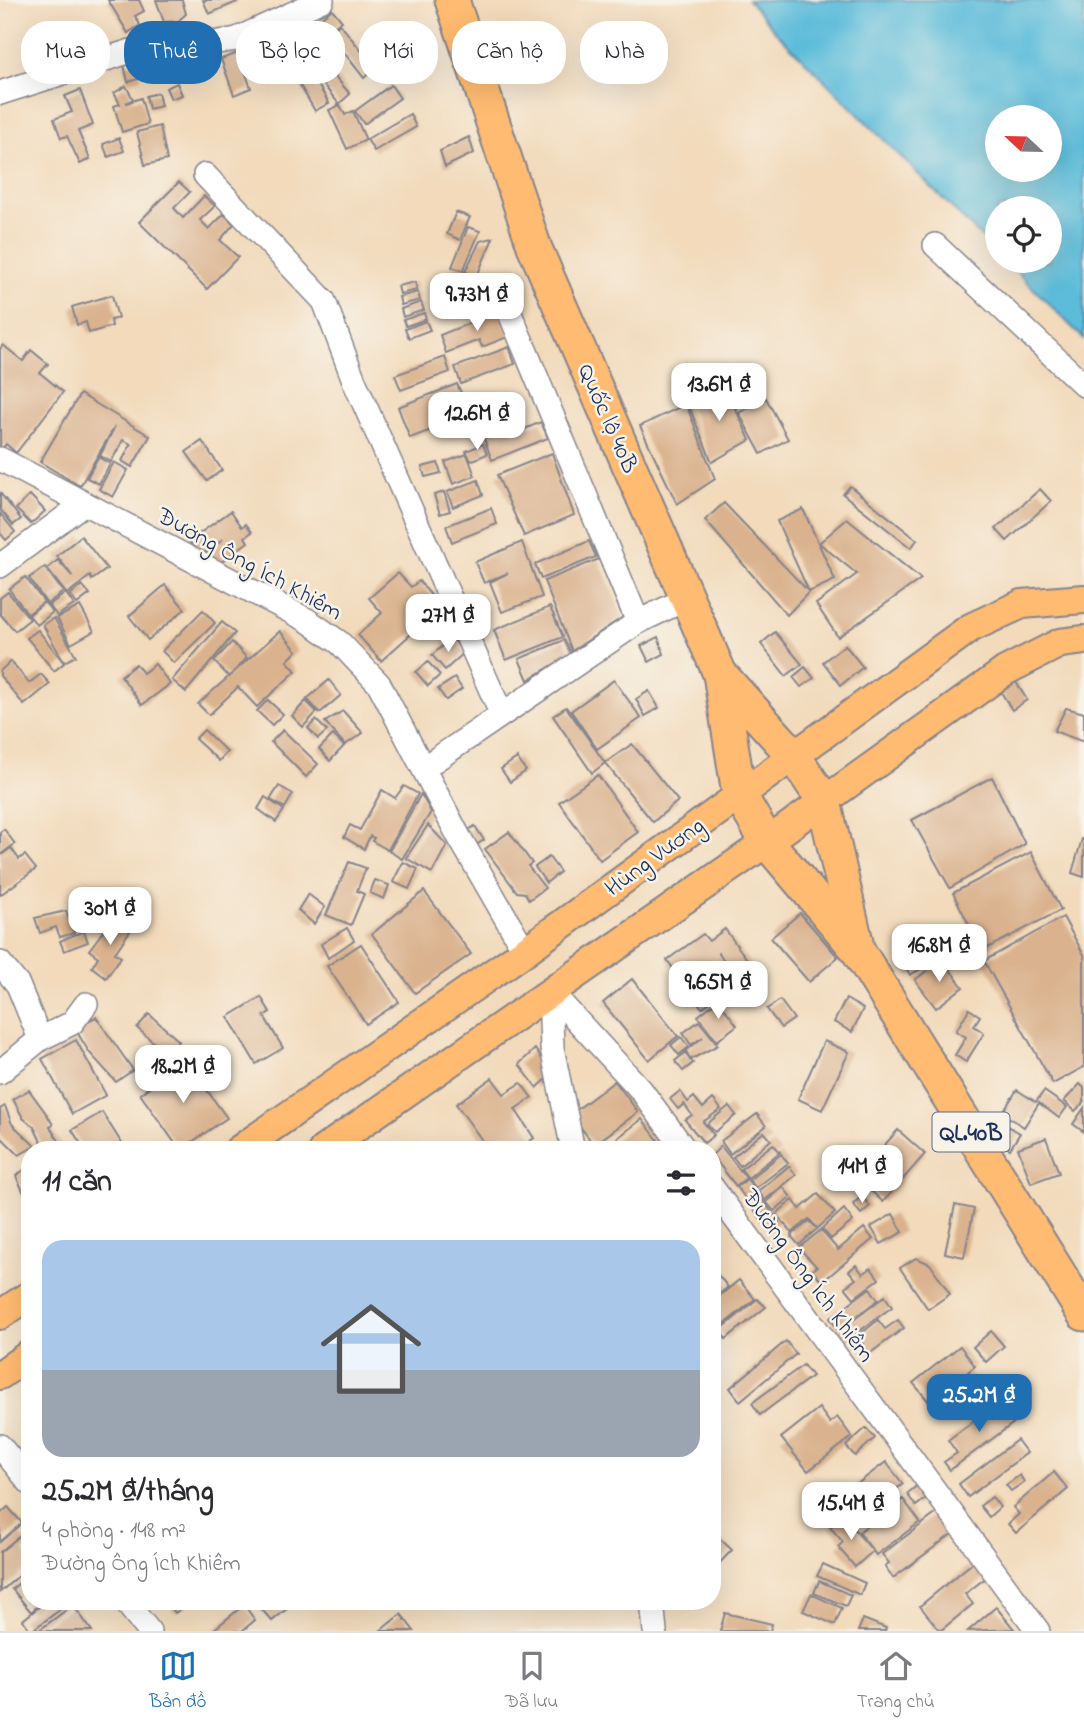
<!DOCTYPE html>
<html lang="vi">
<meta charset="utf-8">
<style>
body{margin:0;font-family:"Indie Flower",sans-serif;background:#f7f7f7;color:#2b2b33;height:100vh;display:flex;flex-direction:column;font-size:26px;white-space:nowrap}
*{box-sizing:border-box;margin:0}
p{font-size:23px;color:#7c7c81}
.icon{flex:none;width:38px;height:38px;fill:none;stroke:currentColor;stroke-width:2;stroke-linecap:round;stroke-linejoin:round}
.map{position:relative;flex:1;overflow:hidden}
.details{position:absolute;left:21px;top:1141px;width:700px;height:469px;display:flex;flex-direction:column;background:#fff;border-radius:28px;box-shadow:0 7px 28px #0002}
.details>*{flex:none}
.guide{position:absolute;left:21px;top:21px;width:700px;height:63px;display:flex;gap:14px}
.needle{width:46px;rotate:292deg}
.tools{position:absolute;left:985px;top:105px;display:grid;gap:14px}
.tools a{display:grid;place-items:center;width:77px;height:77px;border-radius:50%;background:#fff;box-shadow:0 7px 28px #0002;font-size:35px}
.price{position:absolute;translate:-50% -60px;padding:0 16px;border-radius:14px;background:#fff;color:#222;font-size:23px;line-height:46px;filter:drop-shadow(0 2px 4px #0008)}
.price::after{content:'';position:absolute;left:50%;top:42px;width:21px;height:16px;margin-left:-10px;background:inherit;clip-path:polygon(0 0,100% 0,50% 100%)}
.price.selected{background:#1f6fb2;color:#fff}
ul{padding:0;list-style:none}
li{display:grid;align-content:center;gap:14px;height:371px;padding:0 21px}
li span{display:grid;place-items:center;height:217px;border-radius:21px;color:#555}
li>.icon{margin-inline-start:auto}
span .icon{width:126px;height:126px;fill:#fffc;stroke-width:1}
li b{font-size:30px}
h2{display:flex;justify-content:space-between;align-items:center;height:84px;padding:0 21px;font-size:30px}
.pill{padding:0 24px;border-radius:28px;background:#fff;box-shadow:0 7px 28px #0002;font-size:24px;line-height:63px}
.pill.selected{background:#1f6fb2;color:#fff}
.tabs{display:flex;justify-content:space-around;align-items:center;height:98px;border-top:2px solid #e1e1e2;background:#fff;font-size:19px;color:#7c7c81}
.tabs a{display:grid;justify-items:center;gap:4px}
.tabs .selected{color:#1f6fb2}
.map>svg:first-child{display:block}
</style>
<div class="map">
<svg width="1084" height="1631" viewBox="0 0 1084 1631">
<rect width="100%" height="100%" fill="#f7f3e8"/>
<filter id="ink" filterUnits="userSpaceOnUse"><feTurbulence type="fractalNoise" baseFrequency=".0143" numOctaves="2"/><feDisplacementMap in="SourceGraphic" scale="14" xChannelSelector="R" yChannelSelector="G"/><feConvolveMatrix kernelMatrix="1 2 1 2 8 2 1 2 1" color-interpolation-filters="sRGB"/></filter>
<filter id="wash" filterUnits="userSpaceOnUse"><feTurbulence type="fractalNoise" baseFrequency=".00686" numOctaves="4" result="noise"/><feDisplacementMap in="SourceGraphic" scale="28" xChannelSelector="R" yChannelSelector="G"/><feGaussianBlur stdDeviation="1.57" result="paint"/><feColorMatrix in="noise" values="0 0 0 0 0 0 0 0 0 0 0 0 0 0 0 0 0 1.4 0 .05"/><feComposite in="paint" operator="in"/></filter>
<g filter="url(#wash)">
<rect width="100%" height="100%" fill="#f2dabb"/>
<path fill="#5cbcda" stroke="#3c769c" stroke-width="2" fill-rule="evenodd" d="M748,0h326l10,8v331l-78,-78h44v-53h-52l-1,45 -221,-221zM998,117h52v53h-52z"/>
<g id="blocks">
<g fill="#dab28e">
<polygon points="108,0 139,0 144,11 135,16 140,25 128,33"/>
<polygon points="156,0 182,0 186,14 178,21 164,22"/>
<polygon points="203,0 236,0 237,2 209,14"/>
<polygon points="332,9 342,21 327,32 318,20"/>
<polygon points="258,23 268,69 252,73 242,26"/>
<polygon points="340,24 375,68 364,78 329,33"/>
<polygon points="521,51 528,69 510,76 502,59"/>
<polygon points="238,53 251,88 234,95 221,59"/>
<polygon points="300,55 329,103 315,111 287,63"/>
<polygon points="138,62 141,78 128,82 124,65"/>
<polygon points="332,73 350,94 339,104 321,82"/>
<polygon points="177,83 182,95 171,99 166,88"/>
<polygon points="391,85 400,98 364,124 355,111"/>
<polygon points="126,86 133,99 126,103 141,98 148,124 122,132 114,106 120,104 114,93"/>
<polygon points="80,90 93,125 78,131 90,159 80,164 67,136 61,138 54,119 72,112 65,96"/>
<polygon points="158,93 161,106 149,109 146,96"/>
<polygon points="340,105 345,115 353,111 366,140 347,149 329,110"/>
<polygon points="410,114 416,127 374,151 367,139"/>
<polygon points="160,126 167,160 145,165 137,132"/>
<polygon points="469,137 474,153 445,167 440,151"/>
<polygon points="119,138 124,151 108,157 103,144"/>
<polygon points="179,182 190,192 174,208 183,218 204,196 215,206 200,220 209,229 224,214 234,224 220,240 238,257 207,289 139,222"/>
<polygon points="456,212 470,217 460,240 447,234"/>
<polygon points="468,227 480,231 463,271 452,267"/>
<polygon points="493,238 477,276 465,272 480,241"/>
<polygon points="415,282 417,290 400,294 398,286"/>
<polygon points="418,292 420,300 401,305 399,297"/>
<polygon points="112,295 118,318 111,320 112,326 89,333 86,322 77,325 72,307"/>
<polygon points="421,302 424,310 403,317 401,309"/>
<polygon points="500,311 510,336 482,347 479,340 446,353 440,335"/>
<polygon points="424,313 426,319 406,326 403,320"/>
<polygon points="426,321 430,330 409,338 405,329"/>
<polygon points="3,345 23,361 31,350 48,364 40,373 63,392 16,453 6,444 0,451 0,349"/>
<polygon points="509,347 515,364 461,384 455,367"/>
<polygon points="445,357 450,372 401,390 395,375"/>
<polygon points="457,384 471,415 410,438 398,407"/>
<polygon points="725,386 750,440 712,462 688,404"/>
<polygon points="80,394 150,436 132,467 122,461 131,444 123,440 111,462 100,456 115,426 80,486 40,462"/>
<polygon points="766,398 788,439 761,454 739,413"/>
<polygon points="514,402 518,413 507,418 513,434 541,422 548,438 492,460 476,418"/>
<polygon points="686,404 715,479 677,504 640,426"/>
<polygon points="202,441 222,470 207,481 186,452"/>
<polygon points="483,444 487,454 471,461 466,451"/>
<polygon points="552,453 574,515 524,536 497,475"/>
<polygon points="467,454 475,476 453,484 445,462"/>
<polygon points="98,457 110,464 99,484 87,478"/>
<polygon points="114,462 128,470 113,497 99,489"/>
<polygon points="438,463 441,473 425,477 422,467"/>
<polygon points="478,480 483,495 453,507 447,492"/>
<polygon points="850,486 917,540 911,548 843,494"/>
<polygon points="1040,489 1051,501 1007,541 996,529"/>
<polygon points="444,492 450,511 440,514 434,495"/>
<polygon points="0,493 21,519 13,525 0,509"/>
<polygon points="30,495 45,511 31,524 16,509"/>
<polygon points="724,503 809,592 787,615 705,520"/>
<polygon points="491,508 497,524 452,542 446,526"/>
<polygon points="803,509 835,580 809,592 777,521"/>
<polygon points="231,511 242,527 246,524 252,532 245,537 248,542 217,565 208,552 223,539 200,556 189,541"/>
<polygon points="0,513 15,532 6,540 0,533"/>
<polygon points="847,519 921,579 838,637 816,604 857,574 819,543"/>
<polygon points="81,536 107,569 92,580 90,576 67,594 47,569 58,560 73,577 57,556"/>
<polygon points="589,541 596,557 541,579 535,564"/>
<polygon points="522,542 542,597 502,612 490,582 508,573 484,583 475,562"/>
<polygon points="599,559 623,617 572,651 544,581"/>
<polygon points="45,567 63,592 47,604 29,578"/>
<polygon points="398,573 411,587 419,581 441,607 381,661 358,635 382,613 369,598"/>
<polygon points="25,577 44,602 28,614 9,589"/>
<polygon points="82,585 90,594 77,604 70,595"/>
<polygon points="165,585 185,609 148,640 129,616"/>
<polygon points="8,592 30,619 15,631 0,614 0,598"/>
<polygon points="66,593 74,605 57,616 49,605"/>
<polygon points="44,602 53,612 37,625 29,615"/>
<polygon points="80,606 94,631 71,644 57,618"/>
<polygon points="550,607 563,637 506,660 494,630"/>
<polygon points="203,610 215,623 174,663 162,651"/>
<polygon points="54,618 76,656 64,662 43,625"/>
<polygon points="222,622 235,633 186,692 172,680"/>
<polygon points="38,630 64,663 54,671 27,638"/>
<polygon points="280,631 297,651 287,661 296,671 257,707 238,687 209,715 198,704"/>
<polygon points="775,632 802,664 786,676 761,644"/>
<polygon points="658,637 664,654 649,662 641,646"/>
<polygon points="452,638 465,652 445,670 432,655"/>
<polygon points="564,640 571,654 528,680 519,659"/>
<polygon points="232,642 247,658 229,677 214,661"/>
<polygon points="845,645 863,667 841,685 823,662"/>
<polygon points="11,661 29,683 41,674 50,684 24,705 0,676 0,671"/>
<polygon points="428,662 440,675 428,686 416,672"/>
<polygon points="136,664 143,673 155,664 170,684 142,705 121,676"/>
<polygon points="805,667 814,678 801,687 793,677"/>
<polygon points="455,678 462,689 446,700 438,689"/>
<polygon points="329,680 341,695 320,713 307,699"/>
<polygon points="614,680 641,718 597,749 571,711"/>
<polygon points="1016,682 1027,700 1012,710 1001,692"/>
<polygon points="649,691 659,708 645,716 636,699"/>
<polygon points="268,700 283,714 272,725 257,711"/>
<polygon points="306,701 317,712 303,727 292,716"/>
<polygon points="566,707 605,763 592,773 553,716"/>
<polygon points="1066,708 1084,713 1084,742 1054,731"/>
<polygon points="343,711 363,733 345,745 325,722"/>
<polygon points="316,720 327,731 318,739 308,728"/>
<polygon points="204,730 227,752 219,761 195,739"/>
<polygon points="283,730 318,764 306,777 271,742"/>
<polygon points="333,735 344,746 330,761 319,749"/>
<polygon points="632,744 678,801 653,822 605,763"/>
<polygon points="517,758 526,771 510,782 501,769"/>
<polygon points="598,775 638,832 600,860 559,802"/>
<polygon points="992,777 1025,844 950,888 912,820"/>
<polygon points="279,786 293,794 285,808 270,800"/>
<polygon points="404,786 418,794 388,850 372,841 374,838 370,836 364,849 344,837 350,825 360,830 382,790 395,798"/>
<polygon points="421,794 431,812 402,859 389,851"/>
<polygon points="265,797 284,810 276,822 258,809"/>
<polygon points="428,825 447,845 432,873 406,858"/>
<polygon points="475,826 484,840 473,847 464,833"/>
<polygon points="4,829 15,844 0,855 0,832"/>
<polygon points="509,832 532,863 528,866 545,888 529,900 525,893 517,892 485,849"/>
<polygon points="1082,839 1084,840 1084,877 1072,873"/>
<polygon points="11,848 19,859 25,855 36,869 0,895 0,856"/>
<polygon points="1031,852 1061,910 982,951 953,893"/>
<polygon points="549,857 560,872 546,883 535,867"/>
<polygon points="349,862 366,868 357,891 364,894 351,925 326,915"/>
<polygon points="403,862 418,869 409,889 393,882"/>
<polygon points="375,880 389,885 384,899 370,893"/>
<polygon points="424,891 471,954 415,993 372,934"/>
<polygon points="308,894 325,907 314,924 298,910"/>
<polygon points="66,911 74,933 60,937 56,927 40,933 35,918"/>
<polygon points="800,913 838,957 809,982 771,938"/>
<polygon points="1063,917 1084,955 1084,1067 1053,1084 984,961"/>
<polygon points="125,919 134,925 115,953 121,957 106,978 92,967 98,957 89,950 110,922 119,928"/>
<polygon points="347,928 354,940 328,958 321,944"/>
<polygon points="725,929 757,973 742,985 718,952 737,982 702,1008 667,960 703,934 709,941"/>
<polygon points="84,931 88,942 64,951 60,941"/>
<polygon points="928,940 939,959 910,975 899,955"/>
<polygon points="361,944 399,1002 366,1024 327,966"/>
<polygon points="942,959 963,987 936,1008 915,980"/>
<polygon points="632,979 678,1036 649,1060 603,1003"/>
<polygon points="261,997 270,1012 264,1016 283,1048 256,1064 228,1017"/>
<polygon points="846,999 863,1009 852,1032 834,1022"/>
<polygon points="718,1000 737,1025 717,1041 698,1016"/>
<polygon points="780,1000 794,1019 781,1028 767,1009"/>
<polygon points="969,1009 980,1016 974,1026 984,1033 966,1062 955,1055 966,1037 956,1031"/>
<polygon points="149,1014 179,1041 167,1054 137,1028"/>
<polygon points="96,1017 133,1070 116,1082 89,1052 74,1027"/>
<polygon points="699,1021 718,1045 690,1060 686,1051 703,1037 691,1045 683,1033"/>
<polygon points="681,1037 689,1047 679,1055 671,1045"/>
<polygon points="76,1040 106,1095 72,1114 42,1059"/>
<polygon points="824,1041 849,1052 822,1110 798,1099"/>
<polygon points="535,1049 552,1074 537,1088 519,1064"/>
<polygon points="685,1053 693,1063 683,1071 675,1061"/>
<polygon points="185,1060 227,1118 180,1150 140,1094"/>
<polygon points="492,1078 504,1094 521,1083 532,1098 515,1109 534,1138 518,1150 489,1150 456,1104"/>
<polygon points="615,1081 638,1112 594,1145 571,1114"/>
<polygon points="1080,1084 1084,1088 1084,1102 1075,1111 1064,1101"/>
<polygon points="29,1090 48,1116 53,1125 50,1127 65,1150 45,1150 34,1127 23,1118 13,1099"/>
<polygon points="1017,1090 1036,1102 1044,1091 1067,1107 1059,1118 1039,1103 1024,1127 1002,1113"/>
<polygon points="680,1091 688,1102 694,1097 703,1108 713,1099 721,1109 703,1122 714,1135 704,1143 685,1120 692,1115 684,1104 678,1109 670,1099"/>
<polygon points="5,1106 12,1124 35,1146 19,1155 0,1136 0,1109"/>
<polygon points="729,1106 736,1115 715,1132 707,1124"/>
<polygon points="1084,1108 1084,1132 1073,1124"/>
<polygon points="102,1112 126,1150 85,1150 72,1130"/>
<polygon points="757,1114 766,1126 730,1154 721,1141"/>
<polygon points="642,1119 661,1144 654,1150 602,1150"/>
<polygon points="1000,1122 1020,1133 1010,1149 991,1137"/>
<polygon points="898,1130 925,1154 883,1202 856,1177"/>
<polygon points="764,1132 771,1140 740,1166 733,1157"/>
<polygon points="1046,1138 1059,1173 1031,1183 1018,1148"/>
<polygon points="773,1144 780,1152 748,1178 741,1169"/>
<polygon points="721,1146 746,1178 736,1186 712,1155"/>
<polygon points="781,1154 788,1163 756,1188 749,1180"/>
<polygon points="30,1165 30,1206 16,1176"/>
<polygon points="789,1166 796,1175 765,1200 758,1191"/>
<polygon points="747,1179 779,1222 769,1230 737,1187"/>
<polygon points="783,1187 791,1197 774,1211 766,1202"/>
<polygon points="818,1194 835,1213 799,1245 791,1236 809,1221 817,1228 809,1219 792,1233 776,1214 793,1200 800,1209"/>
<polygon points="862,1196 870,1206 861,1214 853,1204"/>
<polygon points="955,1205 974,1209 964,1257 945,1253"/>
<polygon points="844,1209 853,1221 831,1239 822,1229"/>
<polygon points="893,1214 903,1232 881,1244 871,1227"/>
<polygon points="864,1228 873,1239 822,1282 812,1270 817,1267 799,1248 821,1230 838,1250"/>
<polygon points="916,1258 930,1264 950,1294 928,1309 900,1268"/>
<polygon points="856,1265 863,1274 871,1268 879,1279 854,1298 845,1287 856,1279 849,1271"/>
<polygon points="719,1276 728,1287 712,1300 712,1281"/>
<polygon points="739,1280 755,1299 712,1334 712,1302"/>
<polygon points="870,1288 878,1300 838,1330 830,1318"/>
<polygon points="885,1296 892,1307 846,1341 839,1331"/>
<polygon points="757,1299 766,1307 726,1339 719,1331"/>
<polygon points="878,1320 885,1329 898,1320 904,1328 869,1354 858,1336"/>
<polygon points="991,1331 1004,1346 986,1362 973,1347"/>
<polygon points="786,1341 796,1354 740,1401 730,1388"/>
<polygon points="960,1346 975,1366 968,1372 976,1382 952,1401 945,1391 930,1403 913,1383"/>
<polygon points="803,1365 812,1376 760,1415 752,1403"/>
<polygon points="1000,1402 1015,1422 950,1470 944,1462 957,1453 948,1440"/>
<polygon points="819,1408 830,1423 837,1417 852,1437 808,1471 781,1438"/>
<polygon points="866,1428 875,1438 855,1456 846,1446"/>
<polygon points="1017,1440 1027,1453 968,1497 959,1484"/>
<polygon points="886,1462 903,1484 860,1517 851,1505 865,1495 857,1484"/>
<polygon points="1054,1472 1068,1489 1016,1533 1008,1524 1019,1514 1013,1507"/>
<polygon points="1020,1475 1024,1482 1011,1491 1006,1485"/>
<polygon points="921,1482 930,1495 916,1506 907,1494"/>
<polygon points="992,1497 1000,1507 989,1517 980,1506"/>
<polygon points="903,1499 920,1522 876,1555 859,1532"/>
<polygon points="8,1507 22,1523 0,1542 0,1514"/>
<polygon points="941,1510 956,1531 893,1578 885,1566 889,1563 882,1554"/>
<polygon points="843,1516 873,1551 855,1567 838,1547 843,1542 830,1527"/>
<polygon points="21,1535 30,1546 23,1551 30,1559 30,1566 0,1592 0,1552"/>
<polygon points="717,1536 732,1550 712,1571 712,1542"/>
<polygon points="976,1560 988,1576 965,1594 973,1604 940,1631 920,1606"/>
<polygon points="823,1564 865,1583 860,1595 817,1576"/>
<polygon points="30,1574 30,1601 44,1601 31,1612 12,1589"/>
<polygon points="819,1581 851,1595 846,1606 814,1593"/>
<polygon points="811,1594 842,1608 835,1625 803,1611"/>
<polygon points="46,1601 72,1601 31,1631 23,1620"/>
<polygon points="167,1601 192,1601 175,1613"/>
<polygon points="254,1601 284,1601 289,1607 272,1621"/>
<polygon points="73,1605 92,1631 38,1631"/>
<polygon points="244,1605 255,1620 242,1631 212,1631"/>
<polygon points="996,1607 1014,1629 968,1631"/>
<polygon points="725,1613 772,1624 770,1631 720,1631"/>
<polygon points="401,1614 414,1631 380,1631"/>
<polygon points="863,1619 886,1628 885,1631 858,1631"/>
</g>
</g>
</g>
<g filter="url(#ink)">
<use href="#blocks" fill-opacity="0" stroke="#86848c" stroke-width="2"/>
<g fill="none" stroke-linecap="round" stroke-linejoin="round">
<defs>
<g id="minor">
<polyline points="0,93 131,51 169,50 237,39 322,0"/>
<polyline points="205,175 324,301 355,383 501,713"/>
<polyline points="935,245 1084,385"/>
<polyline points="509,311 638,622"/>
<polyline points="0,459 307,620 340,643 379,684 458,835 525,951"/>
<polyline points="0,566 83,504"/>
<polyline points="425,767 638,622 688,598"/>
<polyline points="0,963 18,985 40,1039 0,1072"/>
<polyline points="550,991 641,1090 685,1150"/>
<polyline points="550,991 552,1048 573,1150"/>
<polyline points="40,1039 72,1023 86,1004"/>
<polyline points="712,1187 1038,1631"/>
<polyline points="0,1446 30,1483"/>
<polyline points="125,1601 149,1631"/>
<polyline points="652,1601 655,1631"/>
</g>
<g id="major">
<polyline points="239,1150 525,951 970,628 1022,604 1084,599"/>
<polyline points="323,1150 767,842 1005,671 1060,643 1084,640"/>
<polyline points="0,1315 30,1295"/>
<polyline points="0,1375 30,1354"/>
</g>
<g id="highway">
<polyline points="452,0 534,246 720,674 739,794 767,842 857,949 1084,1314"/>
<polyline points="720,674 794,756 824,801 856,942"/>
</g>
</defs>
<use href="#minor" stroke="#86848c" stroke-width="26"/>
<use href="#major" stroke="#86848c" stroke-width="32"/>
<use href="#highway" stroke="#86848c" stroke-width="37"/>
<use href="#minor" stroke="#fff" stroke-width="23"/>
<use href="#major" stroke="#ffbb71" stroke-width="28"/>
<use href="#highway" stroke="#ffbb71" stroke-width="33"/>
</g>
</g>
<g text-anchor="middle" stroke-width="5" stroke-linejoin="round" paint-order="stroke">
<rect fill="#f7f3e8" stroke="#5d6a87" stroke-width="2" x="932.5" y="1112.5" width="77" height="39" rx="5"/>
<g font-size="23" font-weight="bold" fill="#1b2f5e">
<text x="971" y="1140">QL.40B</text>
</g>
<g font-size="24" fill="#1b2f5e" stroke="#f7f3e8">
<text transform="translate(609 418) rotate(66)" y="8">Quốc lộ 40B</text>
<text transform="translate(250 563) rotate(29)" y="8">Đường Ông Ích Khiêm</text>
<text transform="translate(654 856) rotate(-36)" y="8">Hùng Vương</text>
<text transform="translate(809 1275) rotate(54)" y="8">Đường Ông Ích Khiêm</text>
</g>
</g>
</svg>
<div class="tools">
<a><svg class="needle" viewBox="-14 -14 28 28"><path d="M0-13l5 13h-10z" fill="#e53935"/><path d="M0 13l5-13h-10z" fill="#7c7c81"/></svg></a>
<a><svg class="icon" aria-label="locate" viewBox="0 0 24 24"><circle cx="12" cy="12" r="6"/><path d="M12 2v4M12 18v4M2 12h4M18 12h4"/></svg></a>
</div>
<b class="price" style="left:477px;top:333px">9.73M ₫</b>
<b class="price" style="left:719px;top:423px">13.6M ₫</b>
<b class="price" style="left:477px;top:452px">12.6M ₫</b>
<b class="price" style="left:448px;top:654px">27M ₫</b>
<b class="price" style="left:110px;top:947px">30M ₫</b>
<b class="price" style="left:939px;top:984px">16.8M ₫</b>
<b class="price" style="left:718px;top:1021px">9.65M ₫</b>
<b class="price" style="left:183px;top:1105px">18.2M ₫</b>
<b class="price" style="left:862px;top:1205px">14M ₫</b>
<b class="price selected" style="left:979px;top:1434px">25.2M ₫</b>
<b class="price" style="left:851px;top:1542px">15.4M ₫</b>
<div class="guide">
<a class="pill">Mua</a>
<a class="pill selected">Thuê</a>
<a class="pill">Bộ lọc</a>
<a class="pill">Mới</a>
<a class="pill">Căn hộ</a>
<a class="pill">Nhà</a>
</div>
<section class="details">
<h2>11 căn<svg class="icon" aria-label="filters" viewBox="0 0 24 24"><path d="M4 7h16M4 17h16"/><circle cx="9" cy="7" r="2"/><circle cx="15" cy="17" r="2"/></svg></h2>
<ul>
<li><span style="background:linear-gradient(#a9c7e8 60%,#9aa5b1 0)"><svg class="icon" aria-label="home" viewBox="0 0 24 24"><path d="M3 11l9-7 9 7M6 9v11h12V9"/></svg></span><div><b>25.2M ₫/tháng</b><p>4 phòng · 148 m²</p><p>Đường Ông Ích Khiêm</p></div></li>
</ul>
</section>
</div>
<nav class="tabs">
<a class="selected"><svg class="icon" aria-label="map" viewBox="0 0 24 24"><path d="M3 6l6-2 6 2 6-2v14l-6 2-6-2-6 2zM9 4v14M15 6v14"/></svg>Bản đồ</a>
<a><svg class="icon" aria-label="saved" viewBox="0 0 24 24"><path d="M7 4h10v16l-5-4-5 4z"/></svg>Đã lưu</a>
<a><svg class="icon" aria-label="home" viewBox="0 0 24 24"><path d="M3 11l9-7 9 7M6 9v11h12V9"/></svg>Trang chủ</a>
</nav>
